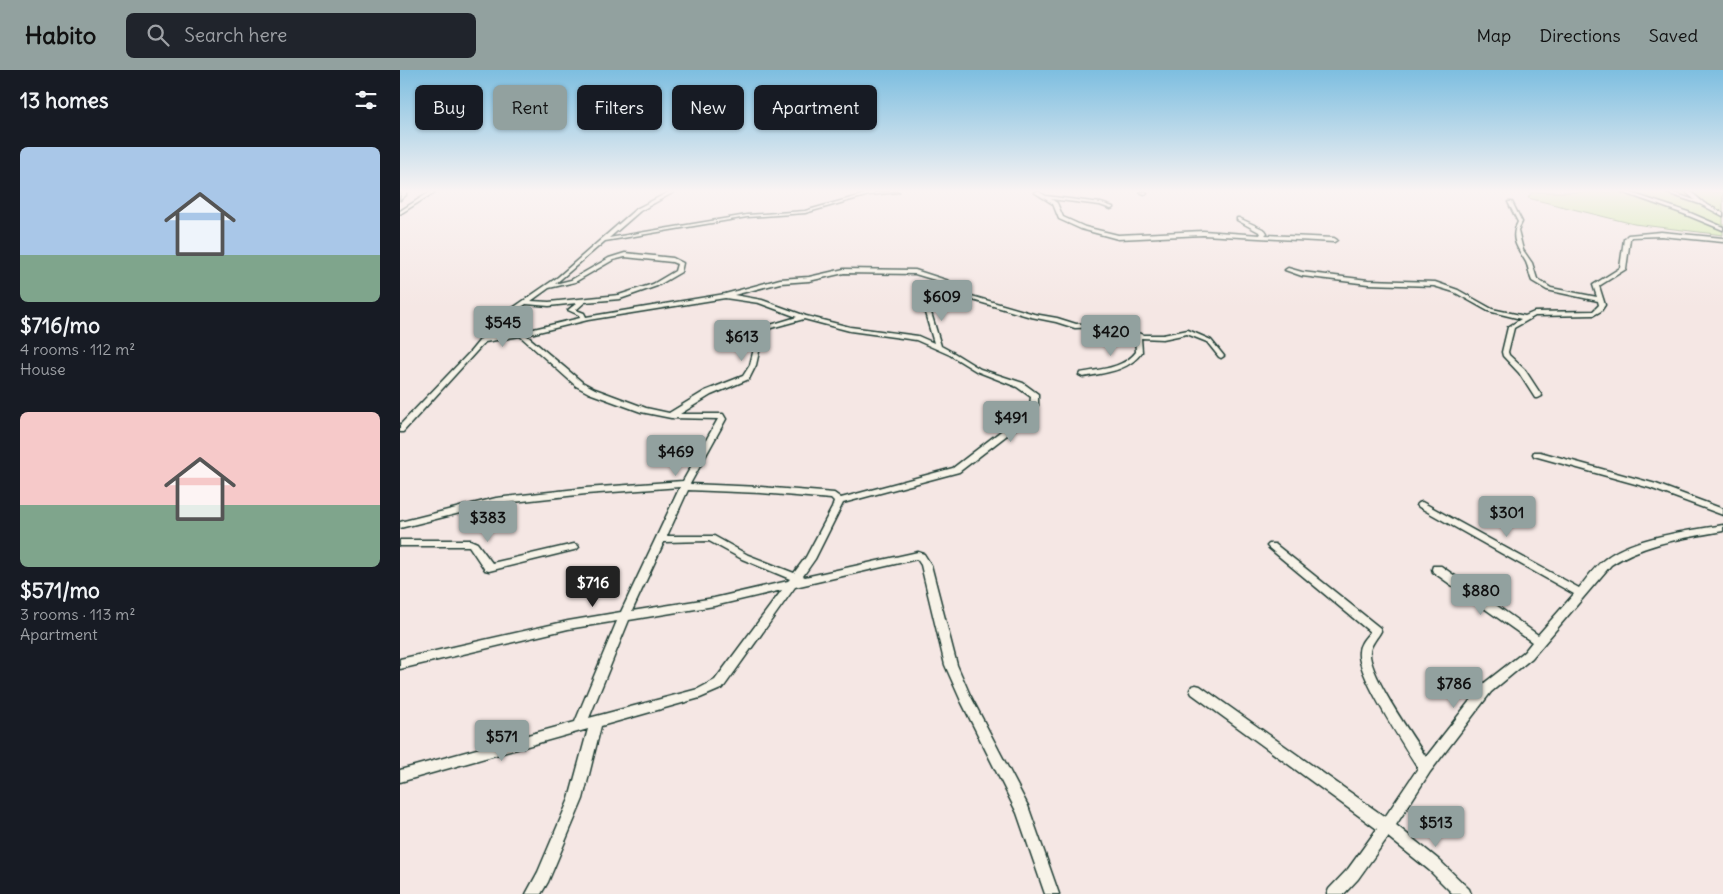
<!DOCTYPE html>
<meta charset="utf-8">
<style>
body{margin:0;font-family:Delius,sans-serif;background:#20242c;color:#f1f3f6;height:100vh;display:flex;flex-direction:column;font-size:19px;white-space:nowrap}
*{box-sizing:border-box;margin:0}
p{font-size:16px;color:#9ea1a6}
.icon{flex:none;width:28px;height:28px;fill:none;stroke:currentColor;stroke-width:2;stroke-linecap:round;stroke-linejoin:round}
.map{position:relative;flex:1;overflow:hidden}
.drawer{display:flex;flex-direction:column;background:#171b24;width:400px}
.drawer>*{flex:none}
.top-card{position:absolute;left:15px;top:15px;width:475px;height:45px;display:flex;gap:10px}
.price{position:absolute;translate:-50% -42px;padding:0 11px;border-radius:5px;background:#92a19f;color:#111;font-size:16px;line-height:32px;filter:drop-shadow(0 1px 2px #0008)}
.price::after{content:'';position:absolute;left:50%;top:30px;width:15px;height:11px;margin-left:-8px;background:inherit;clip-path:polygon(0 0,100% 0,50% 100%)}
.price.on{background:#222;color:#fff}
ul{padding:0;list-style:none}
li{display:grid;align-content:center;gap:10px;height:265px;padding:0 20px}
li span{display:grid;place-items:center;height:155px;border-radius:8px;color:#555}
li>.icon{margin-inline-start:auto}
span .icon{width:90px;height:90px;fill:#fffc;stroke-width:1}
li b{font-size:21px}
h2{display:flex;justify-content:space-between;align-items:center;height:60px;padding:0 20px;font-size:21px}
.tag{padding:0 18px;border-radius:8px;background:#171b24;box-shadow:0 1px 4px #0004;font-size:18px;line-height:45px}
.tag.on{background:#92a19f;color:#111}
header{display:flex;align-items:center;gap:30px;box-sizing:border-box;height:70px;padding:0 25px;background:#92a19f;color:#111}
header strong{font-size:24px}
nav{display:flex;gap:28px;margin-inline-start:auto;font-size:18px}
.search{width:350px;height:45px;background:#20242c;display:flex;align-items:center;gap:12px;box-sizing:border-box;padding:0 18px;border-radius:8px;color:#9ea1a6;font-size:19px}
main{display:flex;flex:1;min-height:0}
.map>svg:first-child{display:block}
</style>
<header>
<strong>Habito</strong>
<div class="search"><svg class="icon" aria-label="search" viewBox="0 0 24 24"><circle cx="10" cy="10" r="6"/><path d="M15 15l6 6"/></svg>Search here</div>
<nav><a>Map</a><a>Directions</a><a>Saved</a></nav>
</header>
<main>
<section class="drawer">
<h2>13 homes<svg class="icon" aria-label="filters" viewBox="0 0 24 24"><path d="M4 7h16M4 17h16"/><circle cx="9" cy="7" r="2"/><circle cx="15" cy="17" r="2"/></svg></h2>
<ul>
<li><span style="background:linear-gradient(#a9c7e8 70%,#7fa58c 0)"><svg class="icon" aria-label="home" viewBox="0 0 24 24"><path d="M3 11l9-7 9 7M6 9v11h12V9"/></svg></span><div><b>$716/mo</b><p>4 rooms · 112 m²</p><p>House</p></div></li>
<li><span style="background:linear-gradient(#f6c9c9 60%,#7fa58c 0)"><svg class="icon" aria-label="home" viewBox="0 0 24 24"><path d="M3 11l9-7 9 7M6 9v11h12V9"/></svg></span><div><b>$571/mo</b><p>3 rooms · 113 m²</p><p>Apartment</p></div></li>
</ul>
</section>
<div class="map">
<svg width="1323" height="824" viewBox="0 0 1323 824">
<rect width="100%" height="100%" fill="#f5e7e4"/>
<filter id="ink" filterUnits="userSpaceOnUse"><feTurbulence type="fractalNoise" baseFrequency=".02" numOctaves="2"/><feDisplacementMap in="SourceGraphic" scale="10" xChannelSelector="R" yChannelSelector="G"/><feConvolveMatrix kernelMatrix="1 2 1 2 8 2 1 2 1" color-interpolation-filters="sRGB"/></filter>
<g filter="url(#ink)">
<polygon fill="#c9e8a0" stroke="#74926a" points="1132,122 1323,122 1323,165 1234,154 1128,128"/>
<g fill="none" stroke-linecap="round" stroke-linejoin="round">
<defs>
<g id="minor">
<polygon points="2,122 6,122 6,125 0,130"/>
<polygon points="30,122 35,122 0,144 0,141"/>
<path d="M269,122h5l-34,19 -31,27 138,-23 58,-4 64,-18 30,-1 -30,3 -64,18 -58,4 -142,24 -50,43 16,-4 38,-22 16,-5 48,5 10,5 -2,9 -24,14 -37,13 -35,3 -9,8 8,3 2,4 139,-23 55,-15 29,-2 35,-8 71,1 34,11 6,9 6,3 73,21 23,4 19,6 25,-1 43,12h19l25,-5 23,10 13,16 -3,2 -2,-1 -12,-15 -20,-8 -24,5 -22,-1 1,14c-13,19 -37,21 -59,25l-4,-2 1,-2c19,-4 43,-4 56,-21l-1,-16 -34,-9 -26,1 -19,-6 -25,-5 -72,-21 -18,1 -12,9 12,40 13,7 26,16 43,14 15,11v11l-14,17 -65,50 -116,31 -28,56 -12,17 2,1 113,-25 6,2 7,11 26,100 13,30 58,111 31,88h-14l-28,-81 -56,-112 -16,-36 -24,-100 -4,-6 -122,28 -72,101 -23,10 -99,28 -18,73 -35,83 -7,12h-15l12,-22 31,-73 19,-70 -188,53v-12l175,-48 42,-101 -49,8 -168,40v-10l168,-38 53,-9 59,-125 -94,7 -90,10 -96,24v-6l96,-24 90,-10 97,-7 35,-62 -47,-1 -30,-6 -52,-19 -13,-7 -56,-50 -35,6 -82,90h-3v-7l70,-73 27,-33 61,-42 78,-68zM225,187l47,5 5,2 -2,7 -22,13 -34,11 -70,7 -18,-1 18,-13 26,-6 38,-22zM444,203l71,1 30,9 7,10 -15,1 -14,12 11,37 -16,-7 -68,-9 -44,-11 -44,-16 -28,-5 46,-12 29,-2zM325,228l34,5 38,14 -30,9 -9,6 -8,33 -7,11 -38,15 -36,22 -23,-5 -51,-19 -13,-7 -56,-47 62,-15zM177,233l-9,7 11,5 1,3 -59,14 -32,5 12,-16 25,-17 23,2zM404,249l46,12 66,9 34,15 26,16 41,16 14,10 -1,8 -12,13 -65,50 -112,30 -7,-5 -73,-6 -71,-3 36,-65 -3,-5h-43l31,-19 38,-16 7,-14 7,-31 8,-6zM288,420l73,3 70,6 3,3 -2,6 -26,49 -12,16 -46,-18 -34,-19h-47zM309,471l33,18 48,20 -2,2 -74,17 -82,13 32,-69zM382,520l-67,90 -17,9 -109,29 40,-98 85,-14z"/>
<polygon points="634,122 639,122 646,126 701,133 713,137 713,138 711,139 700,135 651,129 657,133 663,147 685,157 718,165 803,161 860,165 861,163 837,150 837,148 839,148 865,160 867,163 865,165 934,168 937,170 934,172 803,165 718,169 681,159 659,149 653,134"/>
<polygon points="740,122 746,122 747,123 745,124"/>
<polygon points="1222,122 1228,122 1288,142 1323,157 1323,160 1284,144"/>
<polygon points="1264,122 1270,122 1295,130 1286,122 1291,122 1304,133 1323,143 1323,146 1300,134"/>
<path d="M1108,132h4l10,20 -4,8 5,20 9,13 5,16 14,9 46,9 -4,-12 27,-17 4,-29 4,-4 33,-3 62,6v4l-62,-6 -30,1 -1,2 -4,30 -27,17 6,19 -4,6 -7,4 -59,1 -21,12 -6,24 1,3 16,15 17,26 -4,2h-3l-16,-25 -16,-17 -1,-4 6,-25 13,-8 -33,-8 -34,-19 -20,-6 -66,-2 -66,-8 -17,-6 3,-2 14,4 66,8 67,2 23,8 34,19 33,7 9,-4 59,-1 6,-6 -1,-4 -51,-11 -15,-9c-3,-6 -3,-13 -6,-19 -8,-14 -17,-23 -8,-40z"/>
<polygon points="1134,382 1140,382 1256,414 1323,439 1323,445 1250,418 1134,386 1133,384"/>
<path d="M1022,432l157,86c8,-10 16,-22 26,-29 27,-22 84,-28 118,-34v6c-38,7 -79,12 -112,34l-79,93 -41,34 -61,80 -34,53 43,35 30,29 2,5h-18l-24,-24 -41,-33 -30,42 -14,15h-17l2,-5 19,-20 29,-40 -185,-135 -2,-4 2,-4 4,-1 4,1 185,131 33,-49c-13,-21 -62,-95 -59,-116 0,-8 6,-14 11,-20l-101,-84 -2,-2 2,-2h6l105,84 1,3c-3,6 -10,13 -11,20 -3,21 43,86 56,106l57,-73 41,-32 8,-10 -99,-70 -1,-3 1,-3h8l97,69 36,-41 -155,-87 -2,-2 2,-2z"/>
<polygon points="0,470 70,470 77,473 92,493 174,474 177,475 179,477 177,479 174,480 89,501 85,500 69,476 0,476"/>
</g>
</defs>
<use href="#minor" stroke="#1f3d34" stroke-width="3"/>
<use href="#minor" fill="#f7f3e8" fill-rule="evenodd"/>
</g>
</g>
<linearGradient id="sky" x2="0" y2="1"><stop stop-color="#7dbee0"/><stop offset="0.51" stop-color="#faf4f3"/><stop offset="1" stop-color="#faf4f3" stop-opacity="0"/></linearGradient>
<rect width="1323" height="237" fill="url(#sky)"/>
</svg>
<b class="price" style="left:542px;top:252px">$609</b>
<b class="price" style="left:103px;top:278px">$545</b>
<b class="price" style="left:711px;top:287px">$420</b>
<b class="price" style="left:342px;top:292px">$613</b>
<b class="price" style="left:611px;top:373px">$491</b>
<b class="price" style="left:276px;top:407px">$469</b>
<b class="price" style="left:1107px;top:468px">$301</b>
<b class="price" style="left:88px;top:473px">$383</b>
<b class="price on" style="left:193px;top:538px">$716</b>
<b class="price" style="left:1081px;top:546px">$880</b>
<b class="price" style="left:1054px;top:639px">$786</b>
<b class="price" style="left:102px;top:692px">$571</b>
<b class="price" style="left:1036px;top:778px">$513</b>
<div class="top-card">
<a class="tag">Buy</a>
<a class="tag on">Rent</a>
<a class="tag">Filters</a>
<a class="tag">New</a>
<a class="tag">Apartment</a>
</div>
</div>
</main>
